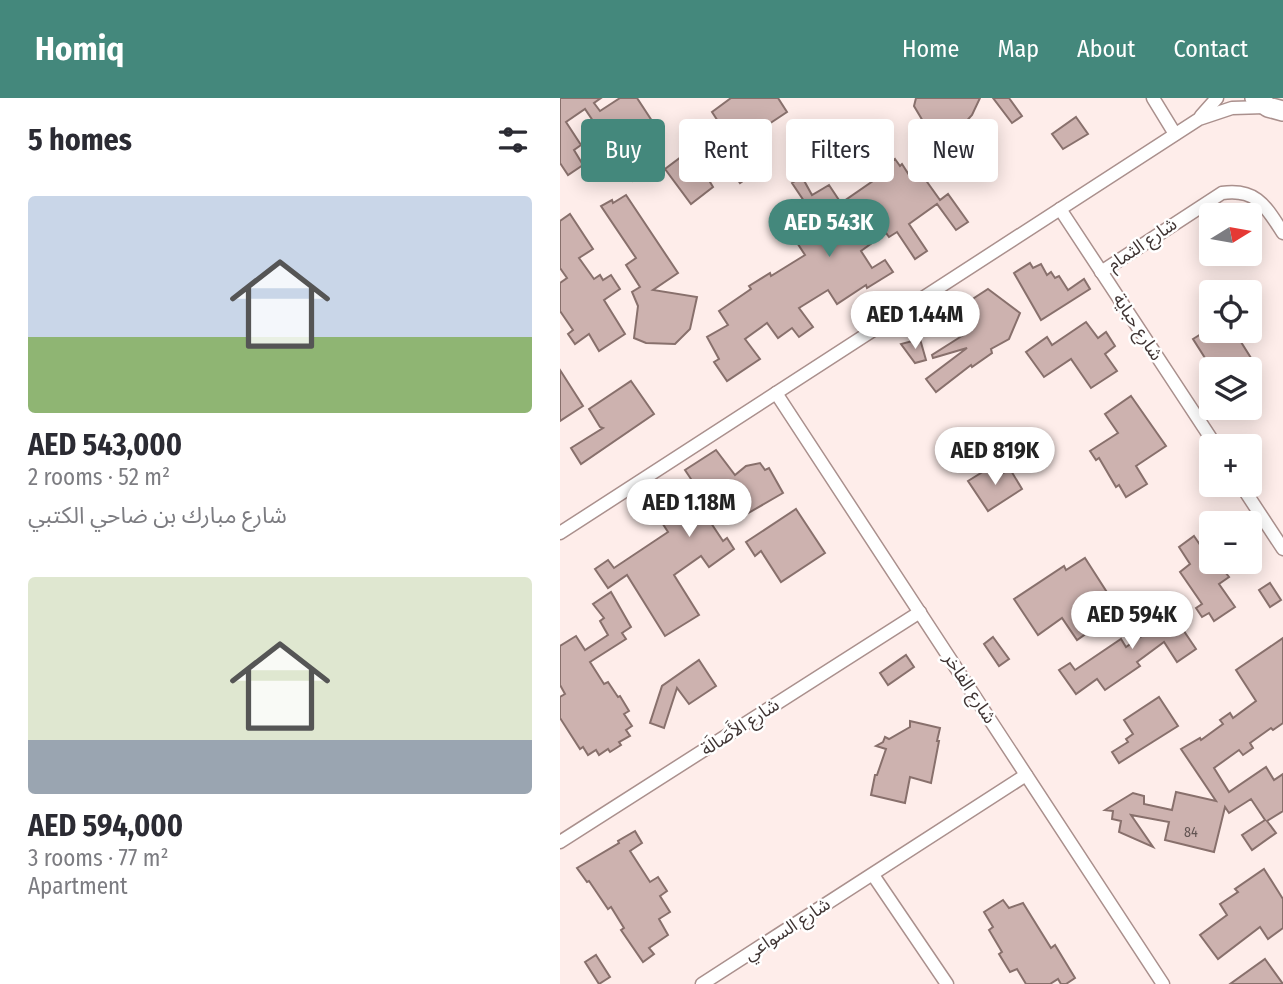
<!DOCTYPE html>
<meta charset="utf-8">
<style>
body{margin:0;font-family:"Fira Sans Condensed","Noto Sans Arabic",sans-serif;background:#f7f7f7;color:#2b2b33;height:100vh;display:flex;flex-direction:column;font-size:26px;white-space:nowrap}
*{box-sizing:border-box;margin:0}
p{font-size:23px;color:#7c7c81}
.icon{flex:none;width:38px;height:38px;fill:none;stroke:currentColor;stroke-width:2;stroke-linecap:round;stroke-linejoin:round}
.map{position:relative;flex:1;overflow:hidden}
.drawer{display:flex;flex-direction:column;background:#fff;width:560px}
.drawer>*{flex:none}
.guide{position:absolute;left:21px;top:21px;width:597px;height:63px;display:flex;gap:14px}
.needle{width:46px;rotate:79deg}
.tools{position:absolute;left:639px;top:105px;display:grid;gap:14px}
.tools a{display:grid;place-items:center;width:63px;height:63px;border-radius:7px;background:#fff;box-shadow:0 4px 18px #0003;font-size:35px}
.price{position:absolute;translate:-50% -60px;padding:0 16px;border-radius:24px;background:#fff;color:#222;font-size:23px;line-height:46px;filter:drop-shadow(0 2px 4px #0008)}
.price::after{content:'';position:absolute;left:50%;top:42px;width:21px;height:16px;margin-left:-10px;background:inherit;clip-path:polygon(0 0,100% 0,50% 100%)}
.price.selected{background:#44887c;color:#fff}
ul{padding:0;list-style:none}
li{display:grid;align-content:center;gap:14px;height:371px;padding:0 28px}
li span{display:grid;place-items:center;height:217px;border-radius:7px;color:#555}
li>.icon{margin-inline-start:auto}
span .icon{width:126px;height:126px;fill:#fffc;stroke-width:1}
li b{font-size:30px}
h2{display:flex;justify-content:space-between;align-items:center;height:84px;padding:0 28px;font-size:30px}
.pill{padding:0 24px;border-radius:7px;background:#fff;box-shadow:0 4px 18px #0003;font-size:24px;line-height:63px}
.pill.selected{background:#44887c;color:#fff}
header{display:flex;align-items:center;gap:42px;box-sizing:border-box;height:98px;padding:0 35px;background:#44887c;color:#fff}
header strong{font-size:33px}
nav{display:flex;gap:38px;margin-inline-start:auto;font-size:24px}
main{display:flex;flex:1;min-height:0}
.map>svg:first-child{display:block}
</style>
<header>
<strong>Homiq</strong>
<nav><a>Home</a><a>Map</a><a>About</a><a>Contact</a></nav>
</header>
<main>
<section class="drawer">
<h2>5 homes<svg class="icon" aria-label="filters" viewBox="0 0 24 24"><path d="M4 7h16M4 17h16"/><circle cx="9" cy="7" r="2"/><circle cx="15" cy="17" r="2"/></svg></h2>
<ul>
<li><span style="background:linear-gradient(#c9d6e8 65%,#8fb573 0)"><svg class="icon" aria-label="home" viewBox="0 0 24 24"><path d="M3 11l9-7 9 7M6 9v11h12V9"/></svg></span><div><b>AED 543,000</b><p>2 rooms · 52 m²</p><p>شارع مبارك بن ضاحي الكتبي</p></div></li>
<li><span style="background:linear-gradient(#dfe7d0 75%,#9aa5b1 0)"><svg class="icon" aria-label="home" viewBox="0 0 24 24"><path d="M3 11l9-7 9 7M6 9v11h12V9"/></svg></span><div><b>AED 594,000</b><p>3 rooms · 77 m²</p><p>Apartment</p></div></li>
</ul>
</section>
<div class="map">
<svg width="723" height="886" viewBox="0 0 723 886">
<rect width="100%" height="100%" fill="#feedea"/>
<g fill="#cdb2af" stroke="#88706c" stroke-width="2">
<polygon points="0,0 41,0 34,5 40,13 60,0 77,0 96,29 69,47 87,74 73,83 25,11 6,24 21,47 14,52 23,67 8,77 0,65"/>
<polygon points="171,0 218,0 227,14 185,42 198,63 188,69 193,76 180,85 165,62 178,54 152,14"/>
<polygon points="356,0 420,0 412,17 403,27 393,27 389,38 367,30 354,8"/>
<polygon points="433,0 449,0 462,18 452,25"/>
<polygon points="516,19 528,36 503,51 492,36"/>
<polygon points="141,48 162,75 150,84 153,89 131,106 105,71 129,53 131,56"/>
<polygon points="335,61 340,68 342,66 351,80 360,74 380,102 388,96 408,124 396,132 377,106 349,126 367,153 355,161 337,134 329,139 326,135 301,153 312,170 325,162 333,174 307,190 306,187 277,206 268,192 239,210 253,229 239,239 232,230 218,240 207,225 185,241 200,261 167,283 154,264 159,261 147,239 168,227 159,213 191,191 189,188 210,175 211,178 245,157 232,137 256,121 232,85 242,79 252,97 269,87 281,105 323,76 320,72"/>
<polygon points="66,97 118,175 93,192 137,199 130,231 115,246 86,245 74,240 78,208 72,194 80,189 66,167 76,160 41,108 52,102 53,105"/>
<polygon points="10,116 33,151 19,160 34,181 40,177 43,182 51,177 60,191 44,202 65,236 39,253 29,236 15,246 8,236 13,232 0,213 0,185 7,180 0,170 0,123"/>
<polygon points="470,165 473,170 481,166 487,177 491,174 495,180 499,178 508,192 524,181 530,191 481,222 454,175"/>
<polygon points="428,191 460,215 449,241 431,251 432,255 412,269 411,267 376,294 366,281 407,250 373,260 372,257 405,236 394,213"/>
<polygon points="526,224 538,240 546,234 555,248 545,256 557,273 531,290 511,261 484,279 466,254 487,239 492,247"/>
<polygon points="646,233 662,233 667,241 676,236 691,260 673,271 652,271 633,241"/>
<polygon points="360,241 366,262 355,265 341,246"/>
<polygon points="0,272 23,308 0,323"/>
<polygon points="71,283 94,316 21,366 11,350 43,330 40,329 29,311"/>
<polygon points="571,298 606,348 576,368 587,386 566,399 559,387 556,389 539,360 536,362 530,353 558,335 545,316"/>
<polygon points="156,352 175,377 186,368 200,365 205,372 209,370 223,395 185,417 165,383 141,399 154,418 149,422 163,443 167,440 174,451 149,469 141,458 114,477 139,517 105,538 67,477 48,490 35,471 48,462 54,470 108,434 99,420 122,403 131,381 125,372"/>
<polygon points="434,367 440,377 450,371 462,391 428,413 408,383"/>
<polygon points="236,411 265,455 221,484 201,453 195,458 186,444"/>
<polygon points="634,438 658,473 662,470 669,479 659,486 675,509 654,523 649,515 642,519 636,510 642,506 620,474 630,466 619,449"/>
<polygon points="525,460 550,499 540,505 550,519 517,542 502,520 478,537 454,501 504,468 506,472"/>
<polygon points="710,485 721,502 710,509 699,492"/>
<polygon points="51,494 71,529 62,535 66,541 30,564 44,586 48,584 58,599 60,598 69,613 64,616 72,628 66,632 70,638 59,644 61,647 50,654 48,651 39,657 36,652 28,657 23,649 20,651 0,620 0,599 5,596 0,587 0,548 16,538 25,552 48,537 40,523 44,520 33,506"/>
<polygon points="603,502 636,551 617,564 604,544 577,564 580,568 545,592 537,581 516,596 499,572 510,565 515,572 561,541 566,549 586,535 580,526 583,524 579,518"/>
<polygon points="433,539 449,561 439,568 424,546"/>
<polygon points="723,540 723,625 713,632 711,630 690,645 693,650 683,657 679,652 654,670 669,694 706,669 714,682 723,676 723,713 707,723 716,735 692,752 682,737 705,722 691,701 669,715 665,709 654,754 605,742 609,724 571,717 593,749 559,734 561,723 552,721 553,713 545,712 573,695 584,698 584,706 612,712 616,694 656,703 621,651 640,640 641,642 663,626 660,622 670,615 673,620 696,603 676,572"/>
<polygon points="346,557 354,569 328,587 320,575"/>
<polygon points="139,562 156,588 129,606 117,590 104,630 90,625 102,588"/>
<polygon points="599,599 618,628 559,665 552,654 568,644 566,641 573,636 564,622"/>
<polygon points="350,623 380,630 377,643 379,643 371,685 350,679 345,705 311,697 315,677 317,677 326,651 316,648 323,644 325,639 329,641 350,629"/>
<polygon points="75,733 82,745 70,753 90,784 98,779 107,793 100,798 110,814 99,821 108,837 89,850 94,856 83,864 61,832 64,830 51,809 48,811 29,783 27,784 17,770 59,745 58,743"/>
<polygon points="704,771 723,801 723,830 708,841 700,829 658,861 640,837 667,817 660,806 678,794 675,791"/>
<polygon points="443,802 449,810 463,805 491,850 495,847 515,880 506,886 501,886 498,881 490,886 466,886 457,871 450,874 439,856 442,854 429,832 433,829 424,814"/>
<polygon points="36,857 50,879 39,886 25,864"/>
<polygon points="705,861 723,886 670,886"/>
</g>
<g fill="none" stroke-linecap="round" stroke-linejoin="round">
<defs>
<g id="minor">
<polyline points="593,0 615,36"/>
<polyline points="641,18 657,0"/>
<polyline points="500,111 656,348"/>
<path d="M541,174l121,-79c35,-5 44,14 61,40"/>
<polyline points="216,295 603,886"/>
<polyline points="681,387 723,451"/>
<polyline points="0,435 639,21 672,10 705,9"/>
<polyline points="0,744 360,514"/>
<polyline points="313,777 387,886"/>
<polyline points="142,886 466,677"/>
</g>
<polyline id="primary" points="695,0 708,9 723,13"/>
</defs>
<use href="#minor" stroke="#aa908d" stroke-width="15"/>
<use href="#primary" stroke="#aa908d" stroke-width="22"/>
<use href="#minor" stroke="#fff" stroke-width="12"/>
<use href="#primary" stroke="#fff" stroke-width="19"/>
</g>
<g text-anchor="middle" stroke-width="5" stroke-linejoin="round" paint-order="stroke">
<g font-size="14" fill="#625452">
<text x="631" y="739">84</text>
</g>
<g font-size="18" fill="#3f3433" stroke="#fff">
<text transform="translate(582 146) rotate(-34)" y="6">شارع الثمام</text>
<text transform="translate(578 229) rotate(57)" y="6">شارع حباية</text>
<text transform="translate(410 590) rotate(57)" y="6">شارع الفاخر</text>
<text transform="translate(180 629) rotate(-33)" y="6">شارع الأَصَالَة</text>
<text transform="translate(227 831) rotate(-33)" y="6">شارع السواعي</text>
</g>
</g>
</svg>
<div class="tools">
<a><svg class="needle" viewBox="-14 -14 28 28"><path d="M0-13l5 13h-10z" fill="#e53935"/><path d="M0 13l5-13h-10z" fill="#7c7c81"/></svg></a>
<a><svg class="icon" aria-label="locate" viewBox="0 0 24 24"><circle cx="12" cy="12" r="6"/><path d="M12 2v4M12 18v4M2 12h4M18 12h4"/></svg></a>
<a><svg class="icon" aria-label="layers" viewBox="0 0 24 24"><path d="M12 4l9 5-9 5-9-5zM3 14l9 5 9-5"/></svg></a>
<a>+</a>
<a>−</a>
</div>
<b class="price selected" style="left:269px;top:161px">AED 543K</b>
<b class="price" style="left:355px;top:253px">AED 1.44M</b>
<b class="price" style="left:435px;top:389px">AED 819K</b>
<b class="price" style="left:129px;top:441px">AED 1.18M</b>
<b class="price" style="left:572px;top:553px">AED 594K</b>
<div class="guide">
<a class="pill selected">Buy</a>
<a class="pill">Rent</a>
<a class="pill">Filters</a>
<a class="pill">New</a>
</div>
</div>
</main>
